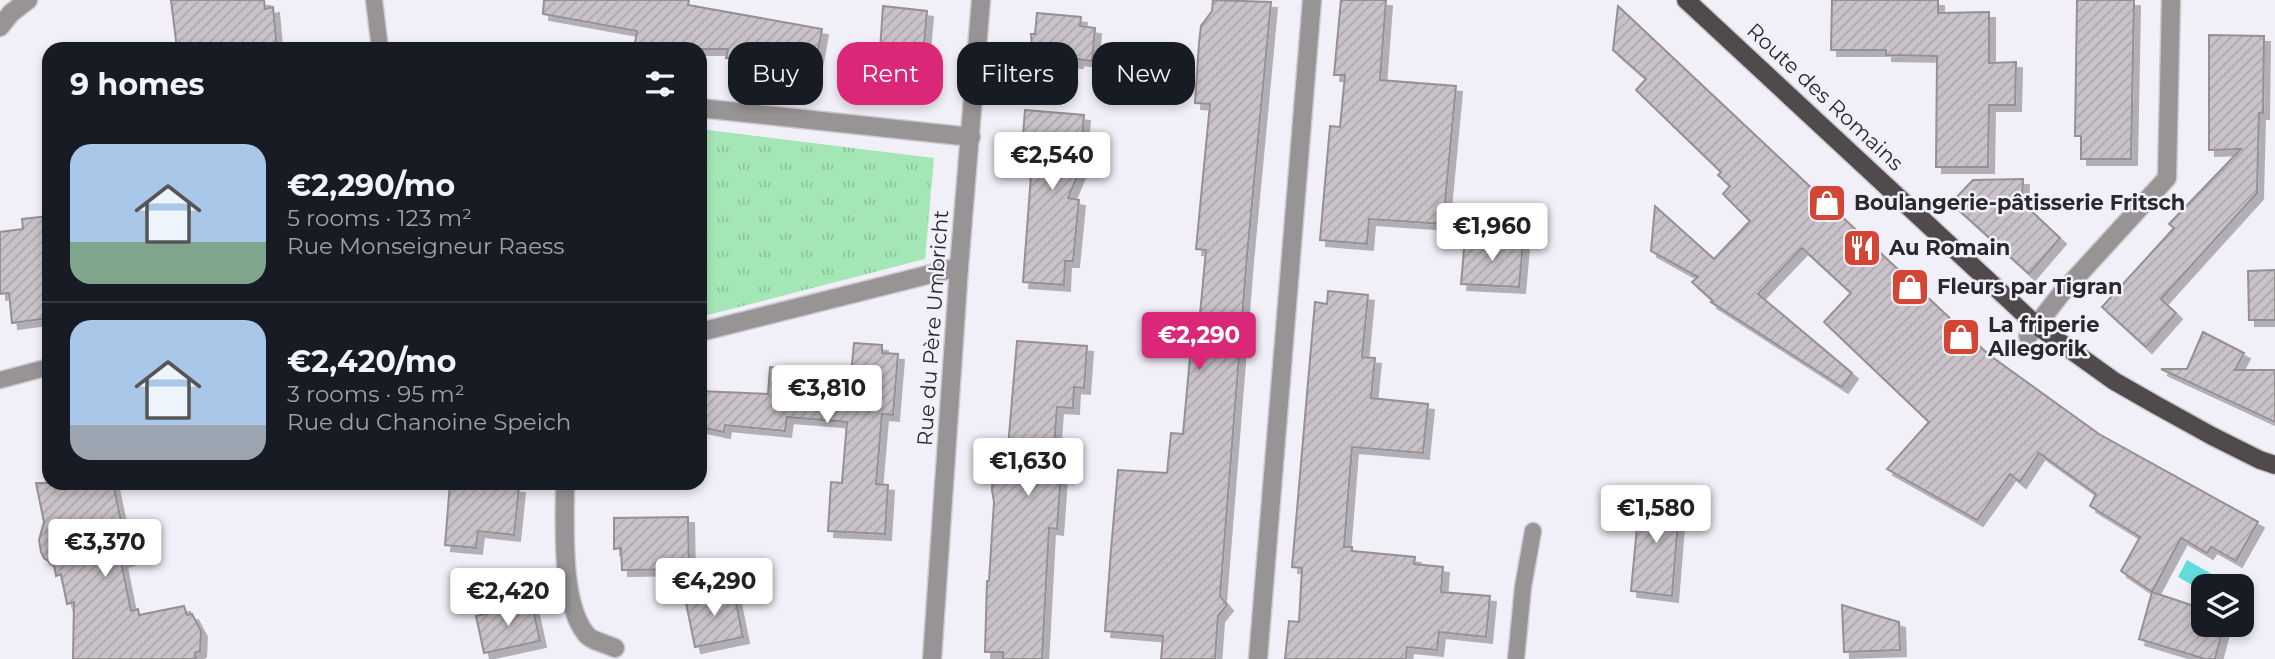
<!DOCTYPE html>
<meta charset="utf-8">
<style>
body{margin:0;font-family:Montserrat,sans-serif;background:#242831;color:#f1f3f6;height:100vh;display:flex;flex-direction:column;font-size:26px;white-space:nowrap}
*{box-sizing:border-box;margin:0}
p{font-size:23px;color:#9ea1a6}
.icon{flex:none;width:38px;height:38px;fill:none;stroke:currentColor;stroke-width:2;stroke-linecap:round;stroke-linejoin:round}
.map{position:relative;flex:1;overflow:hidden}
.sheet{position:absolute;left:42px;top:42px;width:665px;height:448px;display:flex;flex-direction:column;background:#171b24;border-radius:21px;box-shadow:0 4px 10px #0003}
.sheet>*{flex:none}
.top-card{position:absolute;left:728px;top:42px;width:665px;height:63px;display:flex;gap:14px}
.controls{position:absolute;left:2191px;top:574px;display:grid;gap:14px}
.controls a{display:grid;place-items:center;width:63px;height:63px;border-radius:14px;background:#171b24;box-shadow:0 4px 10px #0003;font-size:35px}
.price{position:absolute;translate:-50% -60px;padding:0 16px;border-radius:7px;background:#fff;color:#222;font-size:23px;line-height:46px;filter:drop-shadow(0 2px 4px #0008)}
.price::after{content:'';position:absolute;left:50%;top:42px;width:21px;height:16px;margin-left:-10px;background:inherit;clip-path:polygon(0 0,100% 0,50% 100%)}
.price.selected{background:#db2777;color:#fff}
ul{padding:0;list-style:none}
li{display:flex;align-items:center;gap:21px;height:175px;padding:0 28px}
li+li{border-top:2px solid #363941}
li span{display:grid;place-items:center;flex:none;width:196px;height:140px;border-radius:21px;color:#555}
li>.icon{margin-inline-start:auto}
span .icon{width:84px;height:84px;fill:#fffc;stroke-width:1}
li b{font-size:30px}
h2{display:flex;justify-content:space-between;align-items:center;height:84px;padding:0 28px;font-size:30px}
.chip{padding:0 24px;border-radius:21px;background:#171b24;box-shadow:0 4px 10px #0003;font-size:24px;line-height:63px}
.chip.selected{background:#db2777;color:#fff}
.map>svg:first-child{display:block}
</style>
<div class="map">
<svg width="2275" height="659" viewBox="0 0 2275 659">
<defs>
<pattern id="park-tufts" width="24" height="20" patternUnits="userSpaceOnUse" patternTransform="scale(1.75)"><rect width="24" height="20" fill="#a4e6b6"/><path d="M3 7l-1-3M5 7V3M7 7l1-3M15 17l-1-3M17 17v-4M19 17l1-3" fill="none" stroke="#8dc59d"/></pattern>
<pattern id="building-hatch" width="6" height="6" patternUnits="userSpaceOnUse" patternTransform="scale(1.75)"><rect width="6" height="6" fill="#c9c2c8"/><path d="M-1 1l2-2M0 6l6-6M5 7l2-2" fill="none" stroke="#ada7ac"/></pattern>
<filter id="shadow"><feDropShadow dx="6" dy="6" stdDeviation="0" flood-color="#0004"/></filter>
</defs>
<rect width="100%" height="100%" fill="#f1eff7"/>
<polygon fill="url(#park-tufts)" points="700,129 934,158 925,259 700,317"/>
<polygon fill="#64dbdb" points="2187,560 2226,582 2224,586 2203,586 2203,591 2178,577"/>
<g fill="url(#building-hatch)" stroke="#968f94" stroke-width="2" filter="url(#shadow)">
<polygon points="171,0 264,0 265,9 273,7 277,49 177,49"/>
<polygon points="544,0 689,0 688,5 822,29 814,73 726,58 728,49 634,49 637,31 543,14"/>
<polygon points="1213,0 1271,2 1247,256 1220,596 1227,605 1218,616 1215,659 1161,659 1163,636 1105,631 1111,550 1118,470 1167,473 1171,433 1183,434 1193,324 1199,325 1206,250 1196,249 1210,104 1195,103 1199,43 1201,26 1212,11"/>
<polygon points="1341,0 1386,0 1380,80 1456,86 1443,224 1369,219 1367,244 1320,240 1330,126 1340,127 1345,75 1334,75"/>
<polygon points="1832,0 1938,0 1938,13 1989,12 1989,63 2016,62 2015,105 1989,105 1988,167 1936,167 1937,56 1886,55 1886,50 1831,50"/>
<polygon points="2077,0 2134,0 2131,159 2081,159 2081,136 2075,136"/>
<polygon points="883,6 927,11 922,69 879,65"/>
<polygon points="1618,6 1988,354 2099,434 2258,522 2236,561 2211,547 2207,553 2181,538 2152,592 2121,571 2140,537 2090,506 2096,494 2039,453 2020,482 2010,474 1977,520 1887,469 1929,422 1824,322 1851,293 1802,248 1758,294 1852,373 1842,387 1711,302 1713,301 1692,282 1698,277 1651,251 1655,206 1714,259 1750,221 1723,194 1730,186 1718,175 1721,172 1636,90 1646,79 1613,50"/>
<polygon points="1037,13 1081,17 1080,26 1095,28 1092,61 1077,59 1077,62 1033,59 1031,34 1035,34"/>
<polygon points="2209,35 2264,36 2263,113 2259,113 2257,193 2161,299 2176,313 2146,347 2102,307 2174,228 2169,224 2241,149 2209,150"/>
<polygon points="1025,110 1084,115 1082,138 1088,151 1068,198 1079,200 1073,261 1065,261 1064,285 1023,282 1032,162 1021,161"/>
<polygon points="2023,179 2022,202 2060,238 2029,274 1951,203 1973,180"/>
<polygon points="49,216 49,318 12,323 9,293 0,294 0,232 23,229 22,219"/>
<polygon points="1465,238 1523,243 1519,287 1461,284"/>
<polygon points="2275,270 2275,320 2249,320 2248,271"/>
<polygon points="1328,291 1368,295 1362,357 1375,358 1371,398 1428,404 1423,453 1352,447 1344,547 1352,547 1352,551 1415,557 1414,564 1443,567 1441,592 1490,596 1486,637 1439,632 1437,650 1407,647 1406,659 1285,659 1289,621 1299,622 1302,568 1292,567 1315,302 1327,304"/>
<polygon points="2203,332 2244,353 2235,370 2275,370 2275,422 2161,369 2187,369"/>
<polygon points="1017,341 1087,346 1084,388 1074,387 1073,408 1057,407 1052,474 1061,474 1057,529 1049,528 1042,659 1003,659 1003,652 985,652 987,581 989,581 994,502 992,490 993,470 1006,471"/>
<polygon points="854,343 882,345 882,353 898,354 893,415 882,414 876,484 888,485 885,534 828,531 831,482 842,483 847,422 787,417 785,431 725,425 724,432 700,427 700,391 768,394 770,367 851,374"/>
<polygon points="36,483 113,483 129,559 121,561 131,611 138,609 139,615 184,606 187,615 192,614 201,631 200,651 195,653 196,659 73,659 74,602 67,604 61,574 56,576 54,565 44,558 41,552 39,540 44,522"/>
<polygon points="450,483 519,487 514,535 478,531 476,548 445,545"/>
<polygon points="1640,495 1680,498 1672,596 1631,591"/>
<polygon points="688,517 689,569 622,570 621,548 614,549 614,518"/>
<polygon points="733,588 743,637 695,647 685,598"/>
<polygon points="2152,592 2203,609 2203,625 2224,625 2215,659 2205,659 2139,639"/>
<polygon points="532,604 540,641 484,653 476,616"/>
<polygon points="1842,605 1899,622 1900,650 1844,652"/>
</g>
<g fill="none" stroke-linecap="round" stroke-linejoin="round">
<defs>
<g id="lane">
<polyline points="374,0 380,49"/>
<polyline points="0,380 49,367"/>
<polyline points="1516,659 1523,587 1533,531"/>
</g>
<g id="street">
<polyline points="0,27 11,13 28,0"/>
<polyline points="700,108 971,137"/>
<polyline points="700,332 959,267"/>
<polyline points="2028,336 2061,294 2167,178 2171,0"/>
<path d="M565,483c0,41 -5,119 21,151 5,7 21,10 29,14"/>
<polyline points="932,659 959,267 981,0"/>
<polyline points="1258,659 1312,0"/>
</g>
<polyline id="primary" points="1686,0 2036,325 2114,381 2156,405 2212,436 2260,460 2275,465"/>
</defs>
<use href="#lane" stroke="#cdcbd2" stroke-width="19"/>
<use href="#street" stroke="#cdcbd2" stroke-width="21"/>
<use href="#primary" stroke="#cdcbd2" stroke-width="21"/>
<use href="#lane" stroke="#989495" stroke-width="16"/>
<use href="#street" stroke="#989495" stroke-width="18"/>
<use href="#primary" stroke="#514a4c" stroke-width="18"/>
</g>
<defs>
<symbol id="shop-square" viewBox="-11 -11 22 22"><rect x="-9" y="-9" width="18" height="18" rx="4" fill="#d34636" stroke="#f1eff7"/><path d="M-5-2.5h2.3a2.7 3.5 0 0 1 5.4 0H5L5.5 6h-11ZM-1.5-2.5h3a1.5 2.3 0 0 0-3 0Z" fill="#fff"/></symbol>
<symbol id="restaurant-square" viewBox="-11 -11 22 22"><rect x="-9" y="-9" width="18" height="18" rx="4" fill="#d34636" stroke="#f1eff7"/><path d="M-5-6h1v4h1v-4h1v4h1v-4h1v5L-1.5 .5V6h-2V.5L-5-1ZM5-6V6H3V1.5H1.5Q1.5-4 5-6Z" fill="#fff"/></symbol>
</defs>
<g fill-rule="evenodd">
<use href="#shop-square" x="1805" y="181" width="44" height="44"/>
<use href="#restaurant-square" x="1840" y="226" width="44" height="44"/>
<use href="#shop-square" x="1888" y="265" width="44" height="44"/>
<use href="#shop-square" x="1939" y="315" width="44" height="44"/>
</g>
<g text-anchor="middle" stroke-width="5" stroke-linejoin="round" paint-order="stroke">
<g font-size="21" fill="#29282c" stroke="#f1eff7">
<text transform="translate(1825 97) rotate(43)" y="7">Route des Romains</text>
<text transform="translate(933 328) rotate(-86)" y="7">Rue du Père Umbricht</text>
</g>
<g font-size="21" font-weight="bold" fill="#29282c" stroke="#f1eff7" text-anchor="start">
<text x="1854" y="210">Boulangerie-pâtisserie Fritsch</text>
<text x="1889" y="255">Au Romain</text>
<text x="1937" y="294">Fleurs par Tigran</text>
<text x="1988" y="332">La friperie<tspan x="1988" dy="24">Allegorik</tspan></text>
</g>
</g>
</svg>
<div class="controls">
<a><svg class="icon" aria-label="layers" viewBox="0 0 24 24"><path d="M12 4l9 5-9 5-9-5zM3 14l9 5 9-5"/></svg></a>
</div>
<b class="price" style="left:1052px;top:192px">€2,540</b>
<b class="price" style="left:1492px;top:263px">€1,960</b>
<b class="price selected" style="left:1199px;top:372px">€2,290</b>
<b class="price" style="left:827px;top:425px">€3,810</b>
<b class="price" style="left:1028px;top:498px">€1,630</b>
<b class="price" style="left:1656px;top:545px">€1,580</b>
<b class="price" style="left:105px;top:579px">€3,370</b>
<b class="price" style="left:714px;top:618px">€4,290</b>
<b class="price" style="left:508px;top:628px">€2,420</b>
<div class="top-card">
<a class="chip">Buy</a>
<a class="chip selected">Rent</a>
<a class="chip">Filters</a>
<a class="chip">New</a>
</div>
<section class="sheet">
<h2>9 homes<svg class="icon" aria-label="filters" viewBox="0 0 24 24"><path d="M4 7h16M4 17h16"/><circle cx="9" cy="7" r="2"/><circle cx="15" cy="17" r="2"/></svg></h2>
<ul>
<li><span style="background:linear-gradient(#a9c7e8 70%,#7fa58c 0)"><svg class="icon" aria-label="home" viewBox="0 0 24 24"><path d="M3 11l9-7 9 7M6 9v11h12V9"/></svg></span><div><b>€2,290/mo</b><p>5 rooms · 123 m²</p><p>Rue Monseigneur Raess</p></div></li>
<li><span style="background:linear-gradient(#a9c7e8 75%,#9aa5b1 0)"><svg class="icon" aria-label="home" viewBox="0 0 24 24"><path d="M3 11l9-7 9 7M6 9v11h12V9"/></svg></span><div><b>€2,420/mo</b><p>3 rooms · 95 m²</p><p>Rue du Chanoine Speich</p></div></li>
</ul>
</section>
</div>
